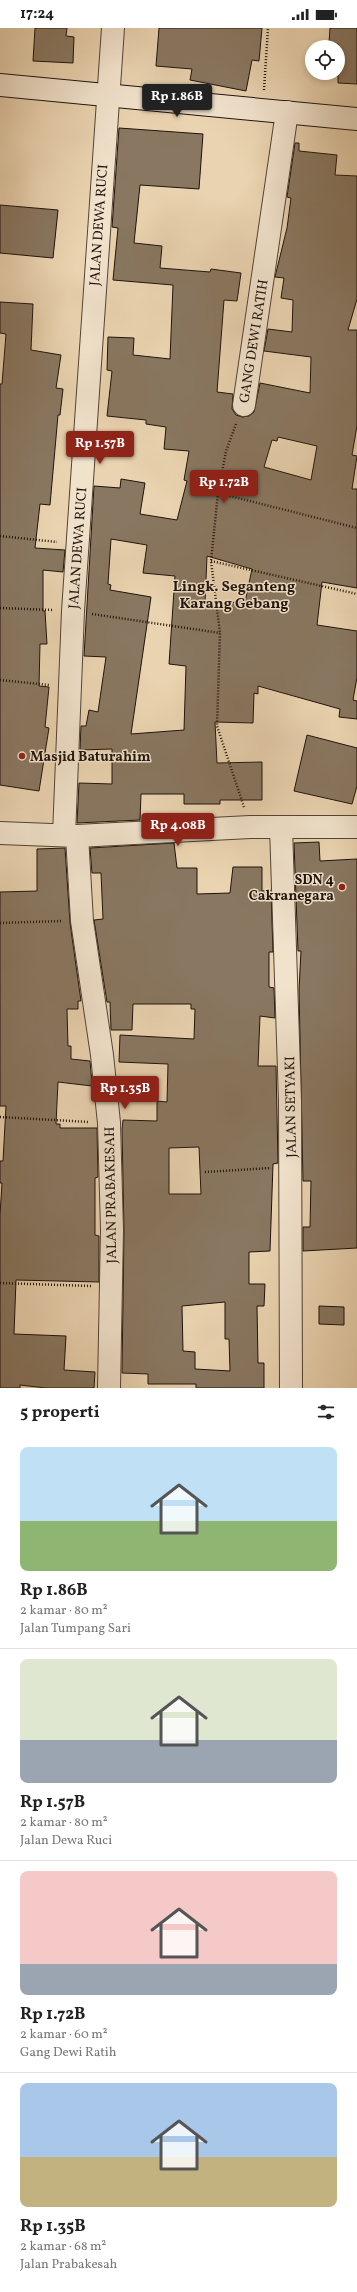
<!DOCTYPE html>
<html lang="id">
<meta charset="utf-8">
<style>
body{margin:0;font-family:Vollkorn,serif;background:#f2f2f2;color:#222;height:100vh;display:flex;flex-direction:column;font-size:15px;white-space:nowrap}
*{box-sizing:border-box;margin:0}
p{font-size:13px;color:#767676}
.icon{flex:none;width:22px;height:22px;fill:none;stroke:currentColor;stroke-width:2;stroke-linecap:round;stroke-linejoin:round}
.map{position:relative;height:1360px;overflow:hidden}
.details{display:flex;flex-direction:column;background:#fff;flex:1}
.details>*{flex:none}
.buttons{position:absolute;left:305px;top:12px;display:grid;gap:8px}
.buttons a{display:grid;place-items:center;width:40px;height:40px;border-radius:50%;background:#fff;box-shadow:0 2px 6px #0003;font-size:20px}
.price{position:absolute;translate:-50% -34px;padding:0 9px;border-radius:4px;background:#8f2418;color:#fff;font-size:13px;line-height:26px;filter:drop-shadow(0 1px 2px #0008)}
.price::after{content:'';position:absolute;left:50%;top:24px;width:12px;height:9px;margin-left:-6px;background:inherit;clip-path:polygon(0 0,100% 0,50% 100%)}
.price.on{background:#222;color:#fff}
ul{padding:0;list-style:none}
li{display:grid;align-content:center;gap:8px;height:212px;padding:0 20px}
li+li{border-top:1px solid #e0e0e0}
li span{display:grid;place-items:center;height:124px;border-radius:8px;color:#555}
li>.icon{margin-inline-start:auto}
span .icon{width:72px;height:72px;fill:#fffc;stroke-width:1}
li b{font-size:17px}
h2{display:flex;justify-content:space-between;align-items:center;height:48px;padding:0 20px;font-size:17px}
.status{display:flex;justify-content:space-between;align-items:center;height:28px;padding:0 20px;background:#fff;direction:ltr}
.status svg{height:11px;fill:currentColor}
.map>svg:first-child{display:block}
</style>
<div class="status"><b>17:24</b><svg viewBox="0 0 49 12"><path d="M0 12V9h3v3zM5 12V6h3v6zM10 12V3h3v9zM15 12V0h3v12zM26 1h20v11H26zM47 4h2v5h-2z"/></svg></div>
<div class="map">
<svg width="357" height="1360" viewBox="0 0 357 1360">
<rect width="100%" height="100%" fill="#ead3b0"/>
<filter id="stains"><feTurbulence type="fractalNoise" baseFrequency=".005" numOctaves="4"/><feColorMatrix values="0 0 0 0 .2 0 0 0 0 .09 0 0 0 0 .02 0 0 0 .5 -.17"/></filter>
<radialGradient id="worn" r=".72"><stop offset=".6" stop-color="#630" stop-opacity="0"/><stop offset="1" stop-color="#630" stop-opacity=".3"/></radialGradient>
<g fill="#897761" stroke="#1f130c" fill-rule="evenodd">
<polygon points="35,0 67,0 66,8 74,9 73,35 33,33"/>
<polygon points="159,0 262,0 259,33 252,32 246,63 190,52 192,41 156,38"/>
<polygon points="330,0 357,0 357,56 338,55 338,16 329,15"/>
<path d="M119,100l84,6 -4,55 -59,-4 -6,58 28,3 -2,22 50,4 1,-3 30,4 -4,28 -13,-1 -7,92 16,2 -1,15 4,6 6,2 7,-1 5,-4 6,-29 50,10 1,-36 -47,-6 4,-22 24,3 1,-32 -12,-2 3,-20 -9,-1 12,-49 4,-30 -4,-1 8,-54h4v8l38,4 -2,20 22,1v123l-9,31h9v96l-5,29 5,1 -5,33h5v99l-35,-6 -5,43 40,6v46l-4,23 4,1v18l-18,-2 1,-8 -82,-23v8l-4,-1 -1,30 -38,-1 2,41 45,-1v38h-42v4h-36v-10h-43l-1,26 -63,3 2,-40 33,1v-35l-32,1 1,-24h5l3,-16 9,2 8,-55 -22,-1 10,-170 26,2 1,-9 24,4 -5,31 37,6 10,-39 -3,-1 5,-29 -25,-2 2,-22 -20,-3v-4l-39,-4 5,-45 -5,-1 1,-33 26,1 -1,17 37,4 3,-74 -60,-5 5,-52 -6,-1zM278,409l39,9 -6,34 -47,-13 8,-27 5,1zM111,511l36,6 -4,28 32,3 -6,88 17,2 -2,64 -53,4 20,-137 -41,-7 1,-5 -3,-1zM207,528l45,13 -7,33 -40,1z"/>
<polygon points="0,177 58,182 53,230 0,225"/>
<polygon points="0,274 33,276 31,322 61,327 56,360 63,361 60,387 58,387 50,477 40,476 35,520 65,522 63,544 43,542 43,583 45,583 47,616 40,616 39,658 49,659 45,699 49,700 39,763 0,757 0,356 2,356 6,306 0,305"/>
<polygon points="307,707 357,720 357,758 352,776 294,763"/>
<polygon points="319,814 320,833 357,831 357,1220 303,1223 303,1199 310,1199 311,1153 303,1153 299,962 301,923 298,923 294,815"/>
<path d="M174,815l3,25h20v26l33,-1 3,-26h29v24l9,-1 2,62h-4v35l5,1 1,30 -15,-2 -2,50h18l2,97 -5,1 -3,87 -21,1v32h16l-1,22h-7l1,57h6v25h-68v-4h-48v-10l-26,-1 2,-143 -2,-101 1,-9 34,1v-20l10,1 1,-38 -49,-2 1,-27 74,4 1,-30h-4v-5h-58l-1,26h-21l-1,-28h-3l-13,-82 9,-1 -2,-46h-9l-2,-25zM199,1119l2,47h-32v-46zM225,1274v37h4l1,32 -35,-2v-17l-12,-1 -1,-45z"/>
<polygon points="65,820 70,895 81,973 78,973 78,981 67,981 68,1018 71,1018 71,1031 90,1033 92,1055 92,1058 58,1054 56,1096 60,1096 60,1100 97,1100 98,1149 95,1150 95,1207 99,1208 99,1254 16,1252 14,1306 66,1308 64,1342 95,1344 94,1360 46,1360 20,1357 20,1360 0,1360 0,1187 2,1155 0,1155 0,1133 3,1133 6,1078 0,1078 0,864 37,863 37,821"/>
<polygon points="319,1278 344,1279 344,1297 319,1296"/>
</g>
<g fill="none" stroke-linecap="round" stroke-linejoin="round">
<defs>
<g id="minor">
<polyline points="244,377 287,84"/>
<polyline points="281,799 290,1073 291,1360"/>
<polyline points="64,807 73,583 113,0"/>
<polyline points="77,808 82,893 102,1027 109,1095 112,1202 109,1360"/>
</g>
<polyline id="tertiary" points="0,805 77,808 250,799 357,799"/>
<polyline id="secondary" points="0,57 357,91"/>
</defs>
<use href="#minor" stroke="#524335" stroke-width="24"/>
<use href="#tertiary" stroke="#524335" stroke-width="24"/>
<use href="#secondary" stroke="#1f130c" stroke-width="24"/>
<g stroke="#1f130c" stroke-width="2.5" stroke-dasharray="1 2" stroke-linecap="butt">
<polyline points="264,62 268,0"/>
<polyline points="236,396 226,423 218,465 211,533 220,605 217,698 244,779"/>
<polyline points="218,465 357,500"/>
<polyline points="0,508 57,514"/>
<polyline points="211,533 357,566"/>
<polyline points="0,580 53,582"/>
<polyline points="92,586 220,605"/>
<polyline points="0,652 49,657"/>
<polyline points="0,895 61,893"/>
<polyline points="0,1089 89,1094"/>
<polyline points="205,1144 271,1140"/>
<polyline points="0,1255 91,1258"/>
</g>
<use href="#minor" stroke="#f1e2cc" stroke-width="22"/>
<use href="#tertiary" stroke="#f1e2cc" stroke-width="22"/>
<use href="#secondary" stroke="#f1e2cc" stroke-width="22"/>
</g>
<g fill="#8f2418" stroke="#f1e2cc" stroke-width="1.5">
<circle cx="22" cy="728" r="4"/>
<circle cx="342" cy="859" r="4"/>
</g>
<g text-anchor="middle" stroke-width="3" stroke-linejoin="round" paint-order="stroke">
<g font-size="14" fill="#1f130c" stroke="#f1e2cc">
<text transform="translate(98 197) rotate(-86)" y="5">JALAN DEWA RUCI</text>
<text transform="translate(253 313) rotate(-81)" y="5">GANG DEWI RATIH</text>
<text transform="translate(77 520) rotate(-86)" y="5">JALAN DEWA RUCI</text>
<text transform="translate(290 1079) rotate(-91)" y="5">JALAN SETYAKI</text>
<text transform="translate(110 1167) rotate(-91)" y="5">JALAN PRABAKESAH</text>
</g>
<g font-size="14" font-weight="bold" fill="#1f130c" stroke="#f1e2cc" text-anchor="start">
<text x="30" y="733">Masjid Baturahim</text>
<text x="334" y="856" text-anchor="end">SDN 4<tspan x="334" dy="16">Cakranegara</tspan></text>
</g>
<g font-size="15" font-weight="bold" fill="#1f130c" stroke="#f1e2cc">
<text x="234" y="563">Lingk. Seganteng<tspan x="234" dy="17">Karang Gebang</tspan></text>
</g>
</g>
<rect width="100%" height="100%" filter="url(#stains)"/>
<rect width="100%" height="100%" fill="url(#worn)"/>
</svg>
<div class="buttons">
<a><svg class="icon" aria-label="locate" viewBox="0 0 24 24"><circle cx="12" cy="12" r="6"/><path d="M12 2v4M12 18v4M2 12h4M18 12h4"/></svg></a>
</div>
<b class="price on" style="left:177px;top:90px">Rp 1.86B</b>
<b class="price" style="left:100px;top:437px">Rp 1.57B</b>
<b class="price" style="left:224px;top:476px">Rp 1.72B</b>
<b class="price" style="left:178px;top:819px">Rp 4.08B</b>
<b class="price" style="left:125px;top:1082px">Rp 1.35B</b>
</div>
<section class="details">
<h2>5 properti<svg class="icon" aria-label="filters" viewBox="0 0 24 24"><path d="M4 7h16M4 17h16"/><circle cx="9" cy="7" r="2"/><circle cx="15" cy="17" r="2"/></svg></h2>
<ul>
<li><span style="background:linear-gradient(#bfe0f5 60%,#8fb573 0)"><svg class="icon" aria-label="home" viewBox="0 0 24 24"><path d="M3 11l9-7 9 7M6 9v11h12V9"/></svg></span><div><b>Rp 1.86B</b><p>2 kamar · 80 m²</p><p>Jalan Tumpang Sari</p></div></li>
<li><span style="background:linear-gradient(#dfe7d0 65%,#9aa5b1 0)"><svg class="icon" aria-label="home" viewBox="0 0 24 24"><path d="M3 11l9-7 9 7M6 9v11h12V9"/></svg></span><div><b>Rp 1.57B</b><p>2 kamar · 80 m²</p><p>Jalan Dewa Ruci</p></div></li>
<li><span style="background:linear-gradient(#f6c9c9 75%,#9aa5b1 0)"><svg class="icon" aria-label="home" viewBox="0 0 24 24"><path d="M3 11l9-7 9 7M6 9v11h12V9"/></svg></span><div><b>Rp 1.72B</b><p>2 kamar · 60 m²</p><p>Gang Dewi Ratih</p></div></li>
<li><span style="background:linear-gradient(#a9c7e8 60%,#c2b280 0)"><svg class="icon" aria-label="home" viewBox="0 0 24 24"><path d="M3 11l9-7 9 7M6 9v11h12V9"/></svg></span><div><b>Rp 1.35B</b><p>2 kamar · 68 m²</p><p>Jalan Prabakesah</p></div></li>
</ul>
</section>
